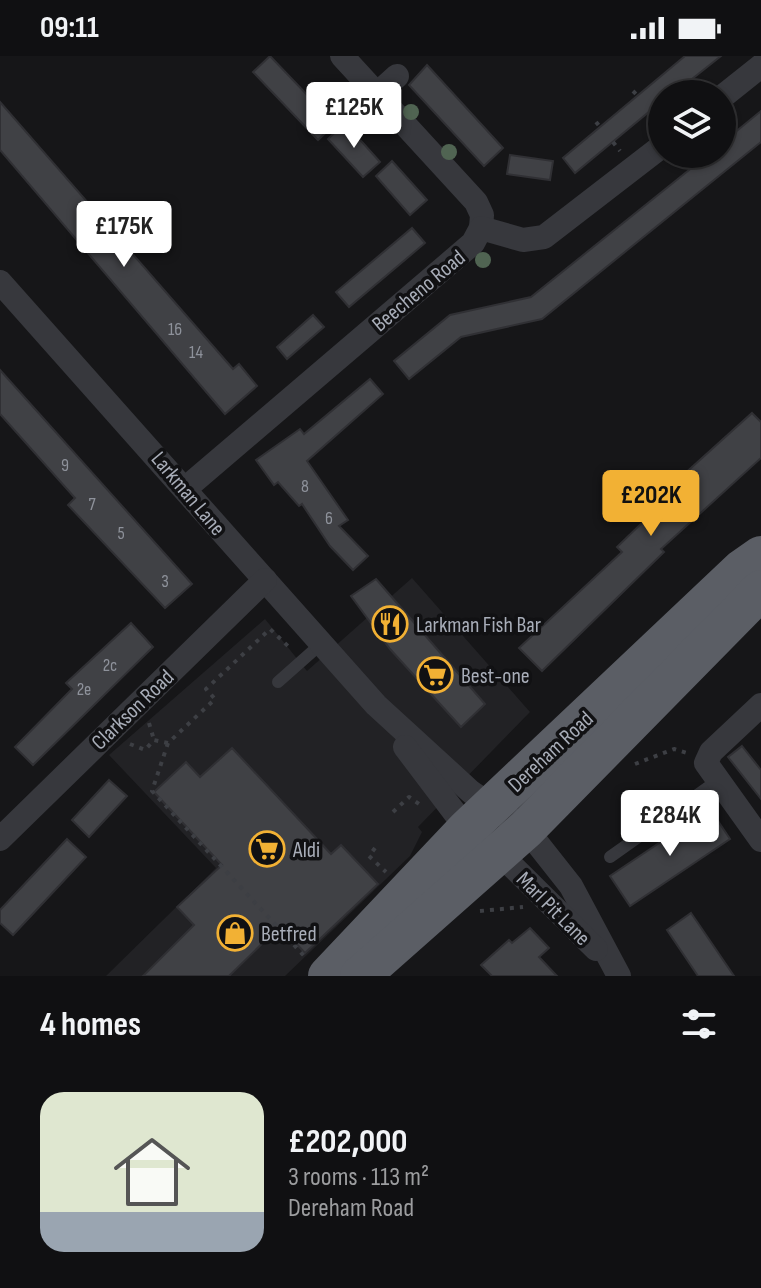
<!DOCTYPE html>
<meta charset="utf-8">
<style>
body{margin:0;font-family:"Sofia Sans Condensed",sans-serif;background:#1e1e20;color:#f1f3f6;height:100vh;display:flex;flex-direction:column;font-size:30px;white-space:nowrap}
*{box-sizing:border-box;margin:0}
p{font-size:26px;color:#9c9d9f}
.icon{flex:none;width:44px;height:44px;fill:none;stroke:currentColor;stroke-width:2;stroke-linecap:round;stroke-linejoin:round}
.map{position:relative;height:920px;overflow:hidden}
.side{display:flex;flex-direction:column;background:#101012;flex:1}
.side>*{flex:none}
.buttons{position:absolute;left:648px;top:24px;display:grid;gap:16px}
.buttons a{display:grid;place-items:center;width:88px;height:88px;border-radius:50%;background:#101012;box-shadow:0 2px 6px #0004,0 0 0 2px #303032;font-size:40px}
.price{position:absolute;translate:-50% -68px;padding:0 18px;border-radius:8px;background:#fff;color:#222;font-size:26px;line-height:52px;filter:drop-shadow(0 2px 4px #0008)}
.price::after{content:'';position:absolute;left:50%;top:48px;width:24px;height:18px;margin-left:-12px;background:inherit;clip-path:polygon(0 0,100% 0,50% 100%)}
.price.on{background:#f2b134;color:#111}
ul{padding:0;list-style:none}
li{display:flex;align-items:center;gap:24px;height:200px;padding:0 40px}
li span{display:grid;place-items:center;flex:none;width:224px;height:160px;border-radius:24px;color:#555}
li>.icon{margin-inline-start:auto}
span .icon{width:96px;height:96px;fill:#fffc;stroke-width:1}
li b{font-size:34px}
h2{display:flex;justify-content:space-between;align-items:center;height:96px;padding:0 40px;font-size:34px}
.status{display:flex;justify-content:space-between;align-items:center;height:56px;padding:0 40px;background:#101012;direction:ltr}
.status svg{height:22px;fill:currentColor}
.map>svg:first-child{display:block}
</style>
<div class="status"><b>09:11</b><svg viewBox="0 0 49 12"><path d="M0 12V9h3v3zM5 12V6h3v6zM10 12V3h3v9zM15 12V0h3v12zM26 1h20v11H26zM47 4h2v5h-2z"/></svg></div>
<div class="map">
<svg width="761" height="920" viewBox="0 0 761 920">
<rect width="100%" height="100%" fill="#161618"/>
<polygon fill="#222225" points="412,522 530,656 418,771 422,776 410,800 285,920 106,920 216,812 109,699 265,563 307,615"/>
<g fill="#404145" stroke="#303034" stroke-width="2">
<polygon points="270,0 335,68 318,84 253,16"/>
<polygon points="685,0 721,0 673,38 662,38 662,45 575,117 563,102"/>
<polygon points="427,9 503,92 484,110 409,29"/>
<polygon points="0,46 233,313 239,308 257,330 225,358 0,94"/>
<polygon points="761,55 761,86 542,263 461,281 409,323 394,305 450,259 531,241 709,98 722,98 722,87"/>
<polygon points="345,67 380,106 363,121 328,83"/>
<polygon points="510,99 553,105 550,124 507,118"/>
<polygon points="392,105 427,144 410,159 376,120"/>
<polygon points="412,172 425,187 349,251 336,236"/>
<polygon points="313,259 324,271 287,303 277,291"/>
<polygon points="0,314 192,528 165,552 68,449 75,442 0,358"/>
<polygon points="370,323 383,338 307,405 348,464 339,470 368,500 353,514 330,490 302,448 299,450 278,426 274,429 256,404 300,373 304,378"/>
<polygon points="752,357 761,366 761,402 661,493 664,496 542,615 519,592 622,496 617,491 645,464 640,458"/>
<polygon points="376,523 485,648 461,671 390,593 351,540"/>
<polygon points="131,567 153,591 33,709 15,691 72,633 66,627"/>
<polygon points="742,690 761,714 761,743 728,701"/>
<polygon points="232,692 331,798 341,789 378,828 305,897 280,870 229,920 143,920 194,869 177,851 222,809 154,736 186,706 200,721"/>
<polygon points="109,724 127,740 89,781 72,764"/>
<polygon points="710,753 730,783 630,850 610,820"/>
<polygon points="67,783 86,801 13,879 0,867 0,854"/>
<polygon points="691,857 702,873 734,920 698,920 667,874"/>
<polygon points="530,872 549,892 539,901 557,920 492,920 481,909 509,884 512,887"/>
</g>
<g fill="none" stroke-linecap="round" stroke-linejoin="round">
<g stroke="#3d3f44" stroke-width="4" stroke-dasharray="4 6" stroke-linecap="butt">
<polyline points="633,35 638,40"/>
<polyline points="650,55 660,68"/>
<polyline points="596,66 600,71"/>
<polyline points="613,86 620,95"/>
<polyline points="149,667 154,684"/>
<polyline points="168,687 152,735 306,902"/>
<polyline points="130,688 145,694 154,684 168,687 215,643 206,633 270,573 290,592"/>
<polyline points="635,708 674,693 687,697"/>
<polyline points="393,756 409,741 419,748"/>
<polyline points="375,792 369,800 386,816"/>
<polyline points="480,855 523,851"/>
</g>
<g stroke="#37383d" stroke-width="12">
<polyline points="278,626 322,587"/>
<polyline points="610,801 717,725"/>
</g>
<g stroke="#37383d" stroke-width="24">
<polyline points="342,0 476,146 482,159 481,172"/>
<polyline points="377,38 397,20"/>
<polyline points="722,41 761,10"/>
<polyline points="0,226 376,649 471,736 526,773 571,830 619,920"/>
<polyline points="186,432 473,187 481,172 523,184 544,181 662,90"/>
<polyline points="761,649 711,696 706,707 761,784"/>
<polyline points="405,691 467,773 499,797 596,893"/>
<polyline points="0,783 265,524"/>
</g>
<g stroke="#5b5e65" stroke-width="40">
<polyline points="328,920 467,773 741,514 761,500"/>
<polyline points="360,920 526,773 761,534"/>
</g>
</g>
<g fill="#506452">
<circle cx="411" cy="56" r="8"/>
<circle cx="449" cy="96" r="8"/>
<circle cx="483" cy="204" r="8"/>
</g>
<defs>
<symbol id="restaurant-ring" viewBox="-11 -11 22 22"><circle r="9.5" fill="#111113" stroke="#f2b134" stroke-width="1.5"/><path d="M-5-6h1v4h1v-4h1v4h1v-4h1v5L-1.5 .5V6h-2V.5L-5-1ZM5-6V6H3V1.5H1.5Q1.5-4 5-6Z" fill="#f2b134"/></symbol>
<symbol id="supermarket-ring" viewBox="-11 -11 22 22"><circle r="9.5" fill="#111113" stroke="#f2b134" stroke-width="1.5"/><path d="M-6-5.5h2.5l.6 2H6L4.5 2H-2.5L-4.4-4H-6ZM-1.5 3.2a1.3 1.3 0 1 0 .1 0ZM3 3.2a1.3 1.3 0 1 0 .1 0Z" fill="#f2b134"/></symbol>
<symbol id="shop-ring" viewBox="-11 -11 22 22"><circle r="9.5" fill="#111113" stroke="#f2b134" stroke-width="1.5"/><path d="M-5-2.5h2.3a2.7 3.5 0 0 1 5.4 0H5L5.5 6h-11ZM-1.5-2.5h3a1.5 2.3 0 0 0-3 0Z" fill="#f2b134"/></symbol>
</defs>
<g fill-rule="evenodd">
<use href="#restaurant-ring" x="370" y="548" width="40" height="40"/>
<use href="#supermarket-ring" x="415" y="599" width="40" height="40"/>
<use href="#supermarket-ring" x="247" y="773" width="40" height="40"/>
<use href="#shop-ring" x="215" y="857" width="40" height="40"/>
</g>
<g text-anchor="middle" stroke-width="7" stroke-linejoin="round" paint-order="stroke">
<g font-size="18" fill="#8e929b">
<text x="175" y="279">16</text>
<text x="196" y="302">14</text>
<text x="65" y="415">9</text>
<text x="305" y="436">8</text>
<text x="92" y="454">7</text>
<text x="329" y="468">6</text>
<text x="121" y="483">5</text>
<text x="165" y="531">3</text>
<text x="110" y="615">2c</text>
<text x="84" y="639">2e</text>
</g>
<g font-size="22" fill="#a8adb8" stroke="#111113">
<text transform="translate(418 234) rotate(-40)" y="8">Beecheno Road</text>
<text transform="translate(189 437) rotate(50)" y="8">Larkman Lane</text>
<text transform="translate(132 653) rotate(-44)" y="8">Clarkson Road</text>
<text transform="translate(550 695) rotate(-43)" y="8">Dereham Road</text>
<text transform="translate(554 852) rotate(45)" y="8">Marl Pit Lane</text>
</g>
<g font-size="22" fill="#a8adb8" stroke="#111113" text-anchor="start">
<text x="416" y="576">Larkman Fish Bar</text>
<text x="461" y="627">Best-one</text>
<text x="293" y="801">Aldi</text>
<text x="261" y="885">Betfred</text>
</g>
</g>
</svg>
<div class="buttons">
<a><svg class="icon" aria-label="layers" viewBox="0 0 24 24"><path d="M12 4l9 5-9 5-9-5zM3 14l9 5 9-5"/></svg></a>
</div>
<b class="price" style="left:354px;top:94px">£125K</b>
<b class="price" style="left:124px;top:213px">£175K</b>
<b class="price on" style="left:651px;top:482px">£202K</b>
<b class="price" style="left:670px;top:802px">£284K</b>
</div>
<section class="side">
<h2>4 homes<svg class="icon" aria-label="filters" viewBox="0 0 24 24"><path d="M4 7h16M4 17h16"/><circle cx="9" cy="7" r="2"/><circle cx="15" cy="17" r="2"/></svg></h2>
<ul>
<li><span style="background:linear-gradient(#dfe7d0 75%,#9aa5b1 0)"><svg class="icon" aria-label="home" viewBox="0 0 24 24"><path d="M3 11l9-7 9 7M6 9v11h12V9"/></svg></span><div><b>£202,000</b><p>3 rooms · 113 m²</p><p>Dereham Road</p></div></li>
</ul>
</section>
